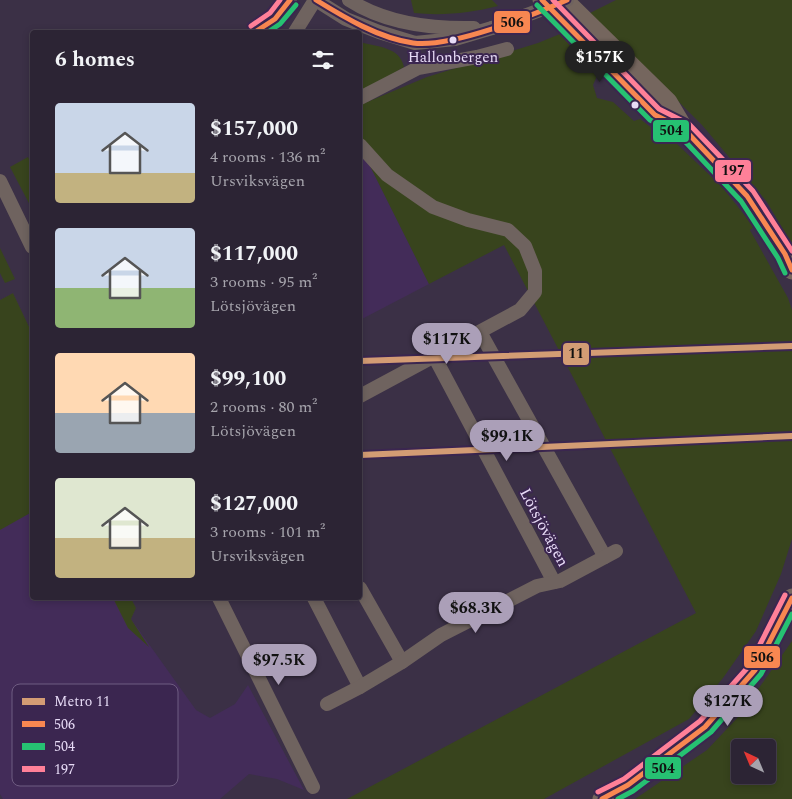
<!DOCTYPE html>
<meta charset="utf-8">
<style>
body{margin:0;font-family:Spectral,serif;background:#342c3c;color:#f1f3f6;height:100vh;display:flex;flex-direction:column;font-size:19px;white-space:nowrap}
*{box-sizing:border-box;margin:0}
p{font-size:16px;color:#a6a4ac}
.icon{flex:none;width:28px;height:28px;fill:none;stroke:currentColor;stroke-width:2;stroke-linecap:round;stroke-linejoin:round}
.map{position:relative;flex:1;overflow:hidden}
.sheet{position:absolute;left:30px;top:30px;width:332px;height:570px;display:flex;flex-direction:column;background:#2c2434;border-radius:5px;box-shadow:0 2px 8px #0003,0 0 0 1px #48414f}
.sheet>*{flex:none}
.needle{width:32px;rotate:316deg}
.controls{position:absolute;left:731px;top:739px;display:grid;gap:10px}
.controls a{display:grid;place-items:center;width:45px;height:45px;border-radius:5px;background:#2c2434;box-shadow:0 2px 8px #0003,0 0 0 1px #48414f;font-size:25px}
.price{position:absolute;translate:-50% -42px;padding:0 11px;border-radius:18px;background:#ab9fb8;color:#111;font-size:16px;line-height:32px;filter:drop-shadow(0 1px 2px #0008)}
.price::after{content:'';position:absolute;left:50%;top:30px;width:15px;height:11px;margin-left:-8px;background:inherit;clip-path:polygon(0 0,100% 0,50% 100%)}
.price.selected{background:#222;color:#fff}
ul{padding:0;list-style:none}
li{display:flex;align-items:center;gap:15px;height:125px;padding:0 25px}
li span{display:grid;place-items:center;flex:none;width:140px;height:100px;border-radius:5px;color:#555}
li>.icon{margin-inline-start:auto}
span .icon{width:60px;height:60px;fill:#fffc;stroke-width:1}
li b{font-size:21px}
h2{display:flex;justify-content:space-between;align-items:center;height:60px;padding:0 25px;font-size:21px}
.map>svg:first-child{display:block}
</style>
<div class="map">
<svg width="792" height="799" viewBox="0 0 792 799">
<rect width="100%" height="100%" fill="#3b3046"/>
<g fill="#432c59">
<polygon points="360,146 429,284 360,320"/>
<polygon points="13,293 32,333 32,598 131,598 136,608 131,619 196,710 210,718 235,704 248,685 304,790 277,779 249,774 220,799 3,799 0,794 0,300"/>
</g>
<g fill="#38441d" fill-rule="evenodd">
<path d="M411,0h81l6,6c-27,7 -56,10 -84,7z"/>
<polygon points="616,0 792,0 792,245 767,202 702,125 590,13"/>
<polygon points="560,34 597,76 593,85 597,98 613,102 634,121 640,119 658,133 676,143 722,187 754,227 750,230 788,298 792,310 792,539 781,574 756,631 723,678 689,719 544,799 347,799 696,613 504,245 429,284 360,146 360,105 427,77 538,43"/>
<path d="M360,42c18,5 40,5 44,25l-44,27z"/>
<polygon points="28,157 32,166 32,209 10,167"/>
<polygon points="0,248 15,279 5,283 0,273"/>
<polygon points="13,293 32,333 32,512 0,530 0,300"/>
<polygon points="113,598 131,598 136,608 131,619 149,647 128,628"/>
<path d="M792,641v158h-157l72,-49 33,-35zM740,748h28v27h-28z"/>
</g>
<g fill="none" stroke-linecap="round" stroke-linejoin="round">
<g stroke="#6f635f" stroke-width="14">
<polyline points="316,0 346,19 379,32 415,43 455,39 492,28"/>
<path d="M349,0c37,24 82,29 125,28"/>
<polyline points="255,32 275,19 290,0"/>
<polyline points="295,32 315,0"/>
<polyline points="360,98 418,68 477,57 507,49"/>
<polyline points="360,145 387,175 433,207 468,220 508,230 525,246 535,271 535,292 520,310 360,396"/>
<polyline points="0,181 32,247"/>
<polyline points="480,332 605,557"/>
<polyline points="434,356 554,582"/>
<polyline points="360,588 402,662"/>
<polyline points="219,598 313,787"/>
<polyline points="314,598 360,687"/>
<polyline points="327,704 360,687 402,662 441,635 537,586 560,581 616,551"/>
</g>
<g stroke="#75665e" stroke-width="19">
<polyline points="542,0 655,115 684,129"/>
<polyline points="564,0 668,102 684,129 747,196 785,254 792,270"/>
<polyline points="602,799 628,785 705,727 755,670 792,598"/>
</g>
<polyline stroke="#6f635f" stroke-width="14" points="492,28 567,0"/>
<defs>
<g id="bus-1">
<path d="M316,0c29,18 63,38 97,43 38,5 118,-27 154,-43"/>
<polyline points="542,0 655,115 684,129 747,196 785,254 792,270"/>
<polyline points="255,32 275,19 290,0"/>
<polyline points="602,799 628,785 705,727 755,670 792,598"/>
</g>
<g id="bus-2">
<polyline points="537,5 650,120 679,135 741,201 778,258 785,273"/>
<polyline points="268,32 280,24 296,5"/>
<polyline points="618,799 633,791 711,732 761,674 792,614"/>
</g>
<g id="bus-3">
<polyline points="553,0 659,109 689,124 753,191 792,251"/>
<polyline points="251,26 270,13 280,0"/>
<polyline points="598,792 624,779 700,721 749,666 785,595"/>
</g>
</defs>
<use href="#bus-1" stroke="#3b2650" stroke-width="9"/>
<use href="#bus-2" stroke="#3b2650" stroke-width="9"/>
<use href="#bus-3" stroke="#3b2650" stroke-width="9"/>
<use href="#bus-1" stroke="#f88751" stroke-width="5"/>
<use href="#bus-2" stroke="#26c172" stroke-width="5"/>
<use href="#bus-3" stroke="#ff8098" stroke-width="5"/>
<defs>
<g id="metro-1">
<polyline points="360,361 792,346"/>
<polyline points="360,455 792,436"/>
</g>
</defs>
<use href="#metro-1" stroke="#3b2650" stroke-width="10"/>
<use href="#metro-1" stroke="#d39c74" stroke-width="6"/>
</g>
<g fill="#e7dbf6" stroke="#3b2650" stroke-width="2">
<circle cx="453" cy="40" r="4.5"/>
<circle cx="635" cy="105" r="4.5"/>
</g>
<g text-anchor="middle" stroke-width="4" stroke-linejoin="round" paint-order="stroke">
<g font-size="15" fill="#e7dbf6" stroke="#3b2650">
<text x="453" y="62">Hallonbergen</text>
</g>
<g font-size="16" fill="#e7dbf6" stroke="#3b2650">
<text transform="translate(545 527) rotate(62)" y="6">Lötsjövägen</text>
</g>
</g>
<rect x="12" y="684" width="166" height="102" rx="8" fill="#3b2650" stroke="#6f5c82" stroke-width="1"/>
<rect x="22" y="698" width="23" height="7" fill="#d39c74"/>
<rect x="22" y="721" width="23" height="6" fill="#f88751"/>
<rect x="22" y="743" width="23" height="7" fill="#26c172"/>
<rect x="22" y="766" width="23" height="6" fill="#ff8098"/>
<g font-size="14" fill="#e7dbf6">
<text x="54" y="706">Metro 11</text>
<text x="54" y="729">506</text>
<text x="54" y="751">504</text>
<text x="54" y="774">197</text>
</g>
<g stroke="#3b2650" stroke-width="2">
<rect x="493" y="10" width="38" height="24" rx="5" fill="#f88751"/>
<rect x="652" y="119" width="38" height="24" rx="5" fill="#26c172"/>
<rect x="714" y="159" width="38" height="24" rx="5" fill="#ff8098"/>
<rect x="562" y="342" width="28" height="24" rx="5" fill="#d39c74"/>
<rect x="743" y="645" width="38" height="24" rx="5" fill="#f88751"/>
<rect x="644" y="756" width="38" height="24" rx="5" fill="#26c172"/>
</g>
<g font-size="14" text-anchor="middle" font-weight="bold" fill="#111">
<text x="512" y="27">506</text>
<text x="671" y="135">504</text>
<text x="733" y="175">197</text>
<text x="576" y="358">11</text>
<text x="762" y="662">506</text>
<text x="663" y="773">504</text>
</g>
</svg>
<div class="controls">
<a><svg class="needle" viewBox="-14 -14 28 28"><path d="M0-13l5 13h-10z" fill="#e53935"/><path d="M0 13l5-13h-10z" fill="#a6a4ac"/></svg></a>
</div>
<b class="price selected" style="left:600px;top:83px">$157K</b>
<b class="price" style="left:447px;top:365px">$117K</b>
<b class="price" style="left:507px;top:462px">$99.1K</b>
<b class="price" style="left:476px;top:634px">$68.3K</b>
<b class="price" style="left:279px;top:686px">$97.5K</b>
<b class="price" style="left:728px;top:727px">$127K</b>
<section class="sheet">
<h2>6 homes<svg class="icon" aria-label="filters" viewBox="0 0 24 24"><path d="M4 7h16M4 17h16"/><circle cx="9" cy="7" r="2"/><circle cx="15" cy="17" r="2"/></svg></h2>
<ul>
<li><span style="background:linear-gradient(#c9d6e8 70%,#c2b280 0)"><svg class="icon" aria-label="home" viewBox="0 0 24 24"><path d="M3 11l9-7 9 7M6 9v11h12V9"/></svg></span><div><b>$157,000</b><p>4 rooms · 136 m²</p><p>Ursviksvägen</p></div></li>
<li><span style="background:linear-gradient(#c9d6e8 60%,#8fb573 0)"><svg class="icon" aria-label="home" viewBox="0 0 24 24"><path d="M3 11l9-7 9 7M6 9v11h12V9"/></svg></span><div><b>$117,000</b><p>3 rooms · 95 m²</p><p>Lötsjövägen</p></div></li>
<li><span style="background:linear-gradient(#ffd9b3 60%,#9aa5b1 0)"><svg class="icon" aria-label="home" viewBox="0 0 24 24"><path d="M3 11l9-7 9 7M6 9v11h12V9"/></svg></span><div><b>$99,100</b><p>2 rooms · 80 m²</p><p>Lötsjövägen</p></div></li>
<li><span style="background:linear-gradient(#dfe7d0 60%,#c2b280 0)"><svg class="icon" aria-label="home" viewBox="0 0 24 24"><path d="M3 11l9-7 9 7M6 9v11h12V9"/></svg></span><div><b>$127,000</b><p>3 rooms · 101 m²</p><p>Ursviksvägen</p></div></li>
</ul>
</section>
</div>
